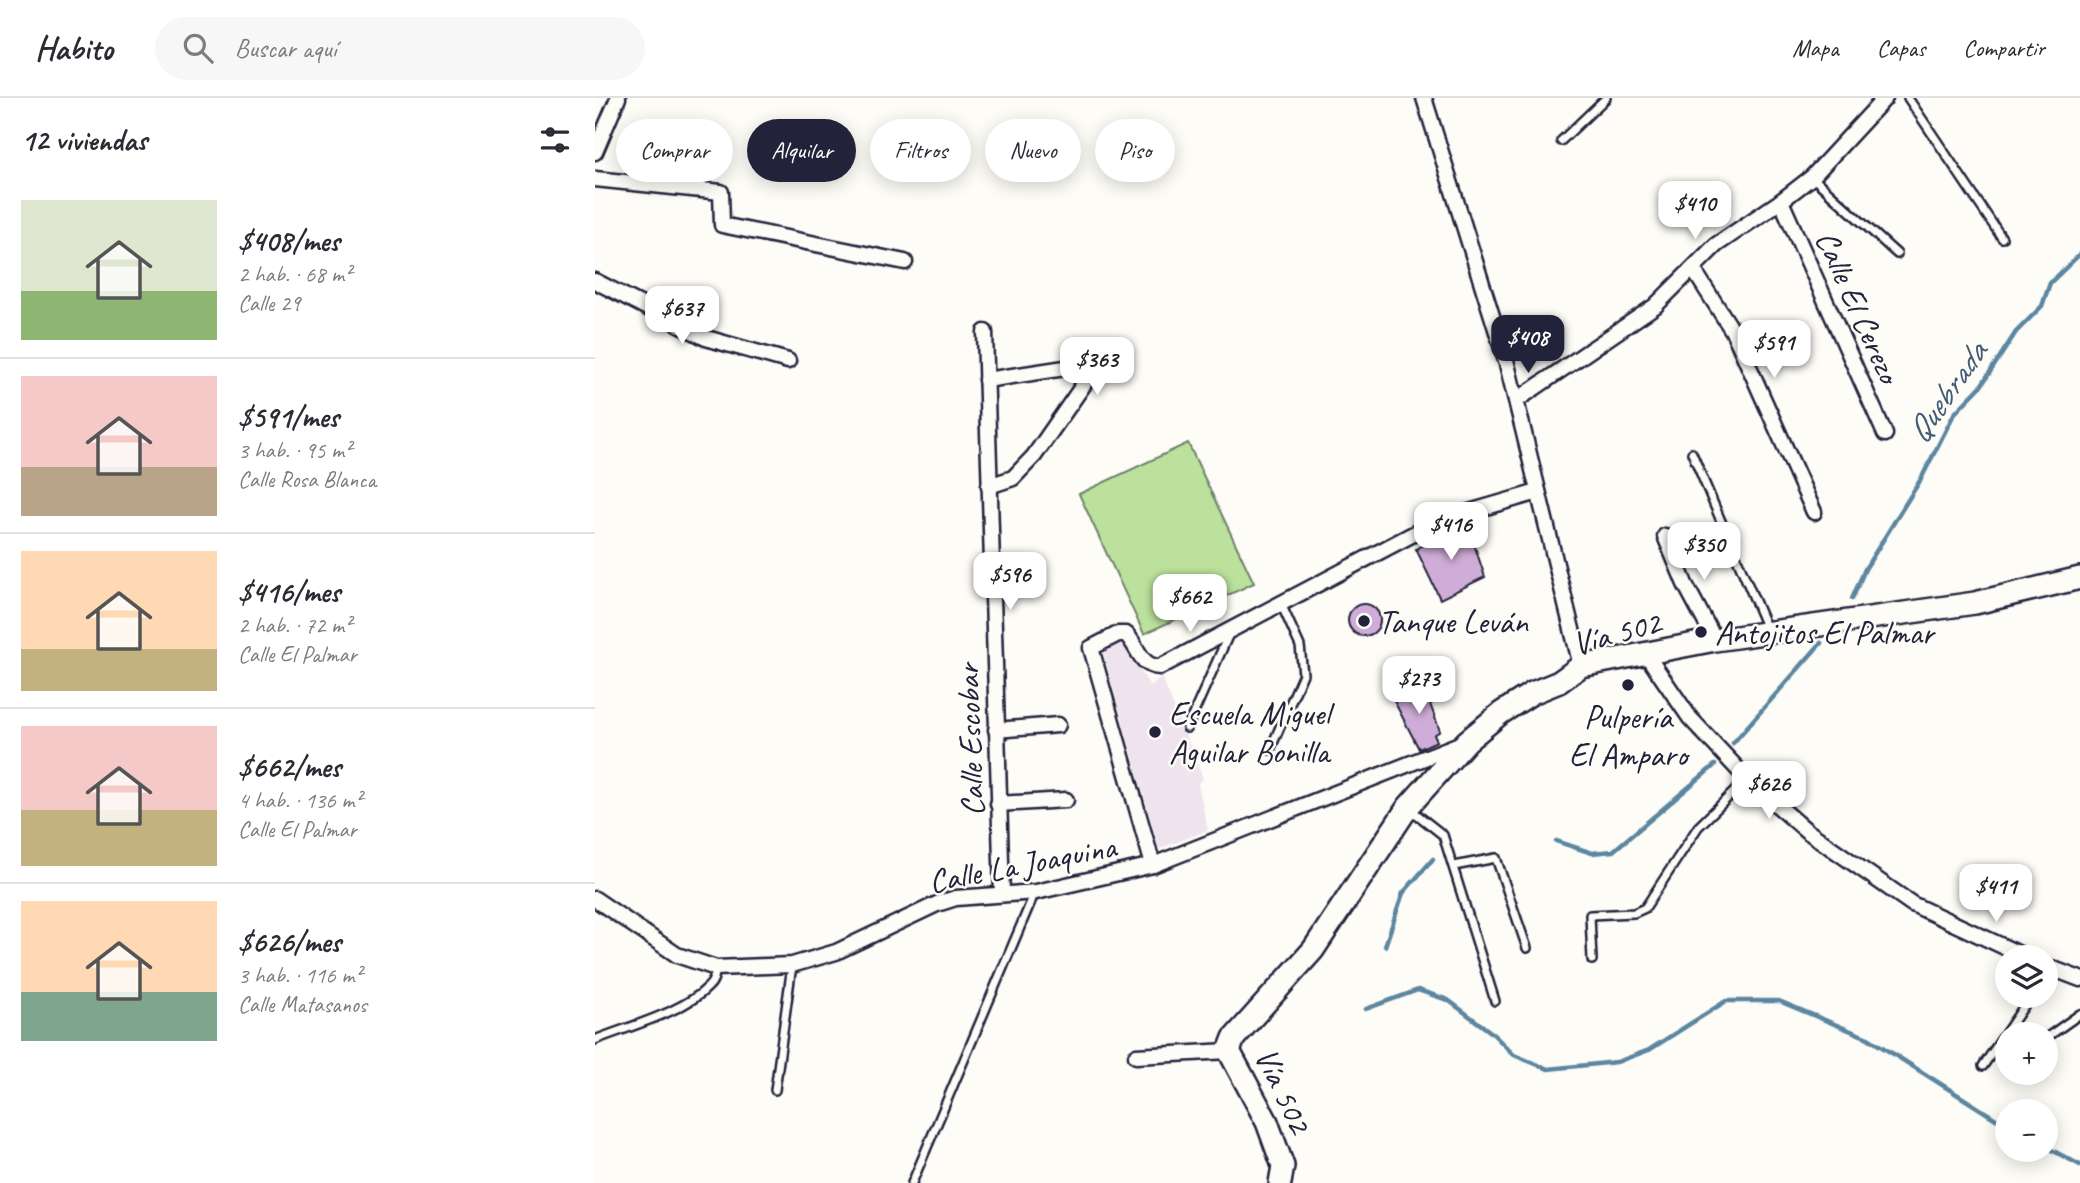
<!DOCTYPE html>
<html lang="es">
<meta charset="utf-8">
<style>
body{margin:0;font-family:Caveat,sans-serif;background:#f7f7f7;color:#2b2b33;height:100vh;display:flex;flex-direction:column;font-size:26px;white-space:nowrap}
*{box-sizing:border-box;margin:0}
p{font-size:23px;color:#7c7c81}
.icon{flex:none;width:38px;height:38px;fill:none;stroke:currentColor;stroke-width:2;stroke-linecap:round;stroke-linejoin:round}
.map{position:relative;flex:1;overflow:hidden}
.sheet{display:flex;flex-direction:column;background:#fff;width:595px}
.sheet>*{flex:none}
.top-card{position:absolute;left:21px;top:21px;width:665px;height:63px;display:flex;gap:14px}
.fabs{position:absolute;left:1400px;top:847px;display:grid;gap:14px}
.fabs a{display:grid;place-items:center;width:63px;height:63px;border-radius:50%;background:#fff;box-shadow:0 4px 18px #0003;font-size:35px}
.price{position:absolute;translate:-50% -60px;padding:0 16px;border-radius:14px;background:#fff;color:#222;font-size:23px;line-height:46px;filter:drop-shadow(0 2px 4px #0008)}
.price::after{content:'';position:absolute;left:50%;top:42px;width:21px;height:16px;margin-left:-10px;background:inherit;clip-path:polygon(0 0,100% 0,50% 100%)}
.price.current{background:#22223b;color:#fff}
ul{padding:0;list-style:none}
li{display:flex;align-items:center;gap:21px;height:175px;padding:0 21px}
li+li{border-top:2px solid #e1e1e2}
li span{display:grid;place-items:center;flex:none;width:196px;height:140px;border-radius:0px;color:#555}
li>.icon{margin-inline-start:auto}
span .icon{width:84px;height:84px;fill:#fffc;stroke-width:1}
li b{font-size:30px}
h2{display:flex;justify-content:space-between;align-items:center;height:84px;padding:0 21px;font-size:30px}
.pill{padding:0 24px;border-radius:32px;background:#fff;box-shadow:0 4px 18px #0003;font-size:24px;line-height:63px}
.pill.current{background:#22223b;color:#fff}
header{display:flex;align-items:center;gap:42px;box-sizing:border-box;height:98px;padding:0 35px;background:#fff;border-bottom:2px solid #e1e1e2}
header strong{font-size:33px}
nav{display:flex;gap:38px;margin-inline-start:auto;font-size:24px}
.search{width:490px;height:63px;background:#f7f7f7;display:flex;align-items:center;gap:18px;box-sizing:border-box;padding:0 24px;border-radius:38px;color:#7c7c81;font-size:26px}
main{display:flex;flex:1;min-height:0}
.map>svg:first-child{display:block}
</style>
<header>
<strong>Habito</strong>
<div class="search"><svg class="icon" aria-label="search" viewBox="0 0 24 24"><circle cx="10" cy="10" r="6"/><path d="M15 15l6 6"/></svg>Buscar aquí</div>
<nav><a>Mapa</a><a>Capas</a><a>Compartir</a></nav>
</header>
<main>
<section class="sheet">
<h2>12 viviendas<svg class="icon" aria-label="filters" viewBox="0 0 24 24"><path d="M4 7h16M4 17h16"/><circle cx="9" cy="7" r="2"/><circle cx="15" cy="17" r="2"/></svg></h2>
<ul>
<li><span style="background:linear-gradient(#dfe7d0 65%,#8fb573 0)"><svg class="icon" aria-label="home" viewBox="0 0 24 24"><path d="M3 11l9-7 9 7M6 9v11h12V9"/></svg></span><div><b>$408/mes</b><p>2 hab. · 68 m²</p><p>Calle 29</p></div></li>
<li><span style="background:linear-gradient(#f6c9c9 65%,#b9a48a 0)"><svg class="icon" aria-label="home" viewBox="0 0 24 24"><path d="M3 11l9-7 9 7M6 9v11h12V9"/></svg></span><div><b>$591/mes</b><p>3 hab. · 95 m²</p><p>Calle Rosa Blanca</p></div></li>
<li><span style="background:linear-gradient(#ffd9b3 70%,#c2b280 0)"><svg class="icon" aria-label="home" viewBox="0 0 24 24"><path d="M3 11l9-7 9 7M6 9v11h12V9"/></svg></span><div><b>$416/mes</b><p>2 hab. · 72 m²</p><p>Calle El Palmar</p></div></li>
<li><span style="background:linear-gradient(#f6c9c9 60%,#c2b280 0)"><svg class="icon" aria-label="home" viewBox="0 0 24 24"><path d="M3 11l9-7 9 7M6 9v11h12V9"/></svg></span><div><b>$662/mes</b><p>4 hab. · 136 m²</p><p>Calle El Palmar</p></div></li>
<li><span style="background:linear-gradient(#ffd9b3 65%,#7fa58c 0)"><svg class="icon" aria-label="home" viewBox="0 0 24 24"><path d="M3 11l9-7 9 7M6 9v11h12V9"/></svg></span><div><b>$626/mes</b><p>3 hab. · 116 m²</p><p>Calle Matasanos</p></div></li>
</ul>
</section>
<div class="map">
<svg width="1485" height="1085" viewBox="0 0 1485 1085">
<rect width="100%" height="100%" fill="#fdfcf7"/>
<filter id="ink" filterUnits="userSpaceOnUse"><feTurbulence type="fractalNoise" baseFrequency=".0143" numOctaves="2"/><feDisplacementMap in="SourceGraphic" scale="14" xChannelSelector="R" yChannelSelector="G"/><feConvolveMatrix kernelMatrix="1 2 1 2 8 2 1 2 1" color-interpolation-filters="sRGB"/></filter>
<g filter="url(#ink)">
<polygon fill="#efe4ee" points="528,545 555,588 567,580 608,680 603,686 613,732 564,751 508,554"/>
<polygon fill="#bbe19c" stroke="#6e826c" stroke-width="2" points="593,345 659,485 549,536 484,396"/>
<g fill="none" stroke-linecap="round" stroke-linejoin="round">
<g stroke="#5c86a0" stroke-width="4.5">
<polyline points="1257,501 1270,471 1326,381 1359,316 1386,288 1421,234 1447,208 1455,185 1485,156"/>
<polyline points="1138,645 1226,545"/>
<polyline points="961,743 997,755 1018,753 1120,667"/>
<polyline points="790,848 808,795 838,761"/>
<polyline points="771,911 823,892 853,902 897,935 919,957 953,971 1022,964 1054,952 1131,903 1184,903 1273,940 1412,1028"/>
<polyline points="1451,1049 1485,1067"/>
</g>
</g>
<g fill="#cfadd8" stroke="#22223b" stroke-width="2">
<polygon points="874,431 890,479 845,501 821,451 849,435"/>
<circle cx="769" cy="522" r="16"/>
<polygon points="830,587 839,604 835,606 845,633 839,637 842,643 824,651 799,603"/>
</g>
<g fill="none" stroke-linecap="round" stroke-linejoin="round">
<defs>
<g id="lane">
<polyline points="1313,0 1407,140"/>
<polyline points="966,43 1011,0"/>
<polyline points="1217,79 1302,156"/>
<polyline points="1097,355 1172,531"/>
<polyline points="592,630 634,536"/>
<polyline points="675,652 708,576 705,548 687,508"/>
<polyline points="815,711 848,737 900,903"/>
<polyline points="859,768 901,760 932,850"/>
<polyline points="997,862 995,817 1039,815 1050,810 1103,729 1152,681"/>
<polyline points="1451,940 1485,916"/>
<path d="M0,942c32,-13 89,-28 113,-53 6,-5 7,-12 8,-19"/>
<polyline points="1388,968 1436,898"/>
<polyline points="180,992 197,867"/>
<polyline points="317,1085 440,794"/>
</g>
<g id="street">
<polyline points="829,0 912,266 986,568"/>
<polyline points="0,54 23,0"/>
<polyline points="0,81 126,94 127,127 310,164"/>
<polyline points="1186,103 1290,336"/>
<polyline points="1098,171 1139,235 1219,414"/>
<polyline points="0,183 111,240 193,263"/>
<polyline points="390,234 407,796"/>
<polyline points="391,282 470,270 486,278 489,286 439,358 418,380 394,388"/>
<polyline points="922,302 1060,208 1121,147 1186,103 1217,79 1290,0"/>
<polyline points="1070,438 1090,486 1120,542"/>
<polyline points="1051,556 1095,620 1152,681 1212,733 1317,806 1431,859"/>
<polyline points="401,632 463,627"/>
<polyline points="403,706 471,702"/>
<path d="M558,767l-62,-217 27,-14h8c13,13 13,32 34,33l278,-146 100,-29"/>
<polyline points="0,801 82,857 121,870 197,867 241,854 342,806 361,800 441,794 558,767 867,645"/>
<polyline points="1451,868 1485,881"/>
<polyline points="541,958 634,953"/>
</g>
<polyline id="secondary" points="685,1085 688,1068 672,1024 634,953 639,940 718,852 813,709 872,643 906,615 937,595 964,584 986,568 1120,542 1380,505 1485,480"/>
</defs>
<use href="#lane" stroke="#22223b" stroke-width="12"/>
<use href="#street" stroke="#22223b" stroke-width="19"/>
<use href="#secondary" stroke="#22223b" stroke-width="26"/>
<use href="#lane" stroke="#fdfcf7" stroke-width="7"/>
<use href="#street" stroke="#fdfcf7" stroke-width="14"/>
<use href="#secondary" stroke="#fdfcf7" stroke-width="21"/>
</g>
</g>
<g fill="#22223b" stroke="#fdfcf7" stroke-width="2.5">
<circle cx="769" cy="523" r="7"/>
<circle cx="1106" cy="534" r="7"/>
<circle cx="1033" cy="587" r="7"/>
<circle cx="560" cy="634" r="7"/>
</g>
<g text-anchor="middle" stroke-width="5" stroke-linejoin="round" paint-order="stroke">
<g font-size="33" fill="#22223b" stroke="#fdfcf7">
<text transform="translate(1264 208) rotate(66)" y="12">Calle El Cerezo</text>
<text transform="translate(1021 534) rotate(-15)" y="12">Vía 502</text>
<text transform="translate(374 642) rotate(-92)" y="12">Calle Escobar</text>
<text transform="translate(427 765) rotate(-11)" y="12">Calle La Joaquina</text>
<text transform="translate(689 992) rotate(65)" y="12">Vía 502</text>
</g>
<g font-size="33" fill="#22223b" stroke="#fdfcf7" text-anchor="start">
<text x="783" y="535">Tanque Leván</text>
<text x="1120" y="546">Antojitos El Palmar</text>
<text x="574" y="627">Escuela Miguel<tspan x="574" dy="38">Aguilar Bonilla</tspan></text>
<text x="1033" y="630" text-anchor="middle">Pulpería<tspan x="1033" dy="38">El Amparo</tspan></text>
</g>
<g font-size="35" font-style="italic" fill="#445c76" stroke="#fdfcf7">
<text transform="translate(1351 294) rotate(-55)" y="12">Quebrada</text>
</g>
</g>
</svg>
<div class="fabs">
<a><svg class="icon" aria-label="layers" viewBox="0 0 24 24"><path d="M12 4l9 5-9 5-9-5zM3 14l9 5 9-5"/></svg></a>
<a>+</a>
<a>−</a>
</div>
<b class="price" style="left:1100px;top:143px">$410</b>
<b class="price" style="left:87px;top:248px">$637</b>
<b class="price current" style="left:933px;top:277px">$408</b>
<b class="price" style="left:1179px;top:282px">$591</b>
<b class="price" style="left:502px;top:299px">$363</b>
<b class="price" style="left:856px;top:464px">$416</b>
<b class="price" style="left:1109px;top:484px">$350</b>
<b class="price" style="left:415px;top:514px">$596</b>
<b class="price" style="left:595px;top:536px">$662</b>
<b class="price" style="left:824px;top:618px">$273</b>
<b class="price" style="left:1174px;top:723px">$626</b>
<b class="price" style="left:1401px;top:826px">$411</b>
<div class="top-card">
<a class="pill">Comprar</a>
<a class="pill current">Alquilar</a>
<a class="pill">Filtros</a>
<a class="pill">Nuevo</a>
<a class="pill">Piso</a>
</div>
</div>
</main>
